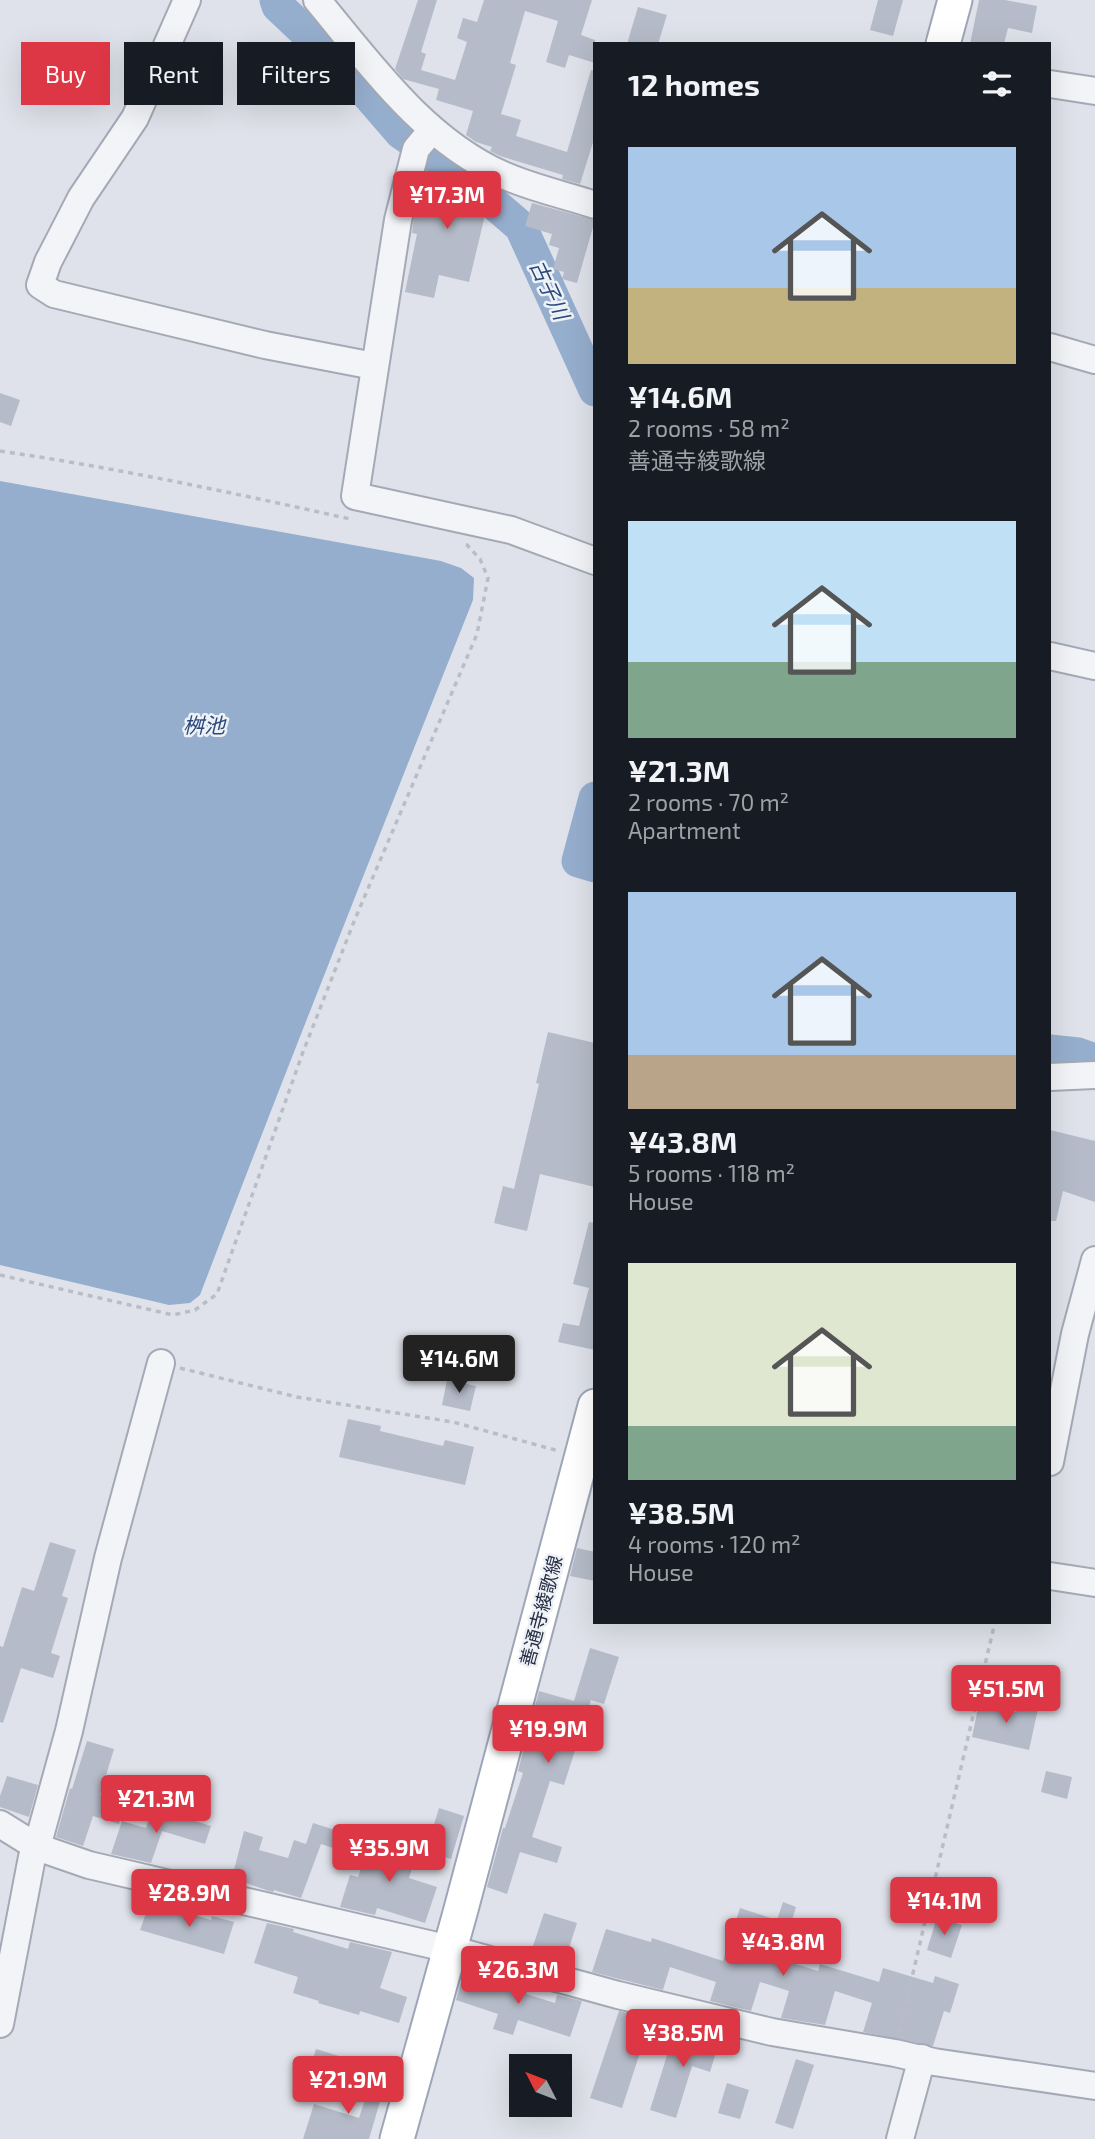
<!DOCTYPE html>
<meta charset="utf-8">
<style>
body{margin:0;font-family:"Exo 2","Noto Sans JP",sans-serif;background:#242831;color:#f1f3f6;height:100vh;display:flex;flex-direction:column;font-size:26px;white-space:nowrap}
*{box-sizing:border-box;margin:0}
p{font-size:23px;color:#9ea1a6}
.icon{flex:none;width:38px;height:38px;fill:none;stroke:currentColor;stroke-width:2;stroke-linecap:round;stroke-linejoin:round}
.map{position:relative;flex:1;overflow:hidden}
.details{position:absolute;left:593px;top:42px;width:458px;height:1582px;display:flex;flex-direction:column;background:#171b24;border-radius:0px;box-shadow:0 7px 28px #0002}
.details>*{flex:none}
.top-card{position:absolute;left:21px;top:42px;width:467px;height:63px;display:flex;gap:14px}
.needle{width:46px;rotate:312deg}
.controls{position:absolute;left:509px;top:2054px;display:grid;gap:14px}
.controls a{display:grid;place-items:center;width:63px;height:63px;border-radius:0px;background:#171b24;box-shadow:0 7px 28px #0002;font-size:35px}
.price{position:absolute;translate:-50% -60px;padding:0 16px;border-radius:7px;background:#dd3645;color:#fff;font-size:23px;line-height:46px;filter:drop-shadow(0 2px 4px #0008)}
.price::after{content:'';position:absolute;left:50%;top:42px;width:21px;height:16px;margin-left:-10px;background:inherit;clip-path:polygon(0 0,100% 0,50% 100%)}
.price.current{background:#222;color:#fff}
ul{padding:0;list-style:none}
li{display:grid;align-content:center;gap:14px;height:371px;padding:0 35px}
li span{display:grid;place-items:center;height:217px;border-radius:0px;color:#555}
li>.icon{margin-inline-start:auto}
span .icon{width:126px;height:126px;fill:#fffc;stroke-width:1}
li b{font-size:30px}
h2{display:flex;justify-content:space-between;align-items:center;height:84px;padding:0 35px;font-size:30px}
.tag{padding:0 24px;border-radius:0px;background:#171b24;box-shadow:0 7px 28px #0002;font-size:24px;line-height:63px}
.tag.current{background:#dd3645;color:#fff}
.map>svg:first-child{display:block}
</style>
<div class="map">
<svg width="1095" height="2139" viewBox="0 0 1095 2139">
<rect width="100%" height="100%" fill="#dfe2ea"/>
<path fill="#96aece" d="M0,481l441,80 20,7 13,10 -1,22c-92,231 -184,462 -273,695l-10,8 -21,2 -169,-40z"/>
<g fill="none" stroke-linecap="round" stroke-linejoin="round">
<g stroke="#96aece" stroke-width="33">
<polyline points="276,0 278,6 350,74 401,133 455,170 521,227 595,390"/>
<polyline points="595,798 578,861 595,866"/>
<polyline points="1050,1051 1078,1054 1095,1060"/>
</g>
</g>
<g fill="#b5bbc8">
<polygon points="418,0 437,0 421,52 426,54 421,70 455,80 467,42 457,38 463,18 477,22 484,0 592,0 581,35 595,40 595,63 569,55 565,68 546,62 558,21 525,11 510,63 516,65 501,114 521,120 516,136 567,152 591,70 595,71 595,136 580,184 562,179 563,175 500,156 490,151 492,147 476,142 466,135 473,111 436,100 439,89 403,79 395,69"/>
<polygon points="878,0 903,0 893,36 870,30"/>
<polygon points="979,0 1005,0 1037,6 1032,33 1008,28 1004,44 970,44"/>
<polygon points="638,7 667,15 658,44 627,44"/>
<polygon points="426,172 472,183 475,178 498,190 486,211 469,282 439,275 434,298 405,292 417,234 412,233 413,223"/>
<polygon points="532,203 595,220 577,283 562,279 564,272 553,269 559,248 549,245 552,234 525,226"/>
<polygon points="0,393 20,400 11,426 0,422"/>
<polygon points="548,1032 595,1043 595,1187 540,1174 527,1231 494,1223 503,1186 514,1189 539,1084 536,1083"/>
<polygon points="1050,1130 1095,1141 1095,1202 1063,1191 1056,1221 1050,1221"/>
<polygon points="589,1222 595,1223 595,1350 558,1342 563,1323 579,1326 589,1288 573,1284"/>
<polygon points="447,1380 476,1386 470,1411 442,1405"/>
<polygon points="348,1419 381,1426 380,1431 443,1446 445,1440 474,1447 465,1485 339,1457"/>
<polygon points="50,1542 76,1550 62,1596 68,1598 51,1653 60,1656 53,1678 21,1668 3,1723 0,1722 0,1646 3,1647 22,1587 34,1591"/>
<polygon points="577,1548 595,1552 595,1581 570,1576"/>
<polygon points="590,1648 619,1657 604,1704 591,1700 564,1785 550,1781 532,1837 562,1847 557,1863 520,1852 507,1894 487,1887 503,1828 505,1828 523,1773 518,1771 539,1691 574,1701"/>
<polygon points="979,1703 1016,1712 1018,1704 1038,1709 1029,1750 972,1737"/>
<polygon points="87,1741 114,1749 100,1795 125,1803 119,1824 93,1816 83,1846 56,1837 70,1788 72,1789"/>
<polygon points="1046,1771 1072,1777 1067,1799 1041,1792"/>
<polygon points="7,1776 38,1785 29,1817 0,1807 0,1796"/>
<polygon points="153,1808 211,1826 205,1844 162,1831 151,1863 111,1854 122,1821 146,1828"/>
<polygon points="439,1808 464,1816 451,1859 426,1851"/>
<polygon points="313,1823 338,1831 333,1848 321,1844 301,1898 274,1890 273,1892 269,1891 232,1878 244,1831 263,1837 259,1850 288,1858 294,1840 306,1844"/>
<polygon points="371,1838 417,1852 409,1878 437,1887 425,1923 377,1908 375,1915 340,1907 350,1875 358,1877"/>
<polygon points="783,1902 796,1907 780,1959 818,1971 820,1964 879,1982 883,1968 933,1983 935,1976 959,1984 950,2013 944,2011 933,2046 863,2032 872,2003 835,1991 825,2025 781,2018 789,1991 760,1982 751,2011 710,2001 716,1982 670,1967 663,1990 592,1972 606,1929 651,1942 652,1938 723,1961 740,1908 777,1920"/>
<polygon points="149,1905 177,1914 178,1910 211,1920 212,1916 234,1922 224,1954 140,1930"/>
<polygon points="544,1913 577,1923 564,1964 530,1955"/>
<polygon points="937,1917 962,1925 951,1958 927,1950"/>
<polygon points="267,1923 294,1929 293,1932 348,1949 350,1942 392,1952 380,1988 407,1997 399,2023 360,2011 359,2015 318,2003 319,2001 293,1993 298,1977 254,1963"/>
<polygon points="464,1972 507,1985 508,1981 528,1987 526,1994 555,2003 557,1995 582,2001 570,2037 518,2020 513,2035 493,2029 498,2014 456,2000"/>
<polygon points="619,2011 646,2018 643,2026 648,2028 622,2108 590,2098"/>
<polygon points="692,2029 721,2036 710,2072 692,2066 676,2118 650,2110 673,2036 688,2040"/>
<polygon points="316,2049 339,2056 325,2100 303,2092"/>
<polygon points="796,2059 814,2065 793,2129 775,2123"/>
<polygon points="376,2066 389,2071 369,2139 303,2139 314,2104 359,2118"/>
<polygon points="727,2083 749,2090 740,2119 718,2113"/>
</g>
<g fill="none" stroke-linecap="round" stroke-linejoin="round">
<defs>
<g id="minor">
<polyline points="187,0 135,118 81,198 48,262 40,285 54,294 265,345 374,366"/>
<path d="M317,0c54,65 107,140 186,175 29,13 62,20 92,30"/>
<polyline points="1050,84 1095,91"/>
<polyline points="432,130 416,149 398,220 355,496 511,530 595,561"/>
<polyline points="1050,347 1095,360"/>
<polyline points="1050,656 1095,666"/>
<polyline points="1050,1077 1095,1075"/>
<polyline points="1050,1462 1075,1334 1095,1260"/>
<polyline points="1050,1576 1095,1583"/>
<polyline points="0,1824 37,1847 89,1865 450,1949 618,1995 772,2032 895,2053 934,2062 1095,2086"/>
<polyline points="0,2024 32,1857 37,1847 69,1731 108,1558 161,1363"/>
<polyline points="900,2139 922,2058"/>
</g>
<g id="major">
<polyline points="943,44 955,0"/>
<polyline points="397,2139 460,1913 595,1406"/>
</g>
</defs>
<use href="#minor" stroke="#a4a9b5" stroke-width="30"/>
<use href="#major" stroke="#9da6b7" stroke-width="37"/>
<g stroke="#b9bdc5" stroke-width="3.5" stroke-dasharray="5 5" stroke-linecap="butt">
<path d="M0,451c117,17 234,42 350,68"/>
<polyline points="0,1275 173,1315 195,1310 217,1294 303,1052 355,919 477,634 488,578 480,559 467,545 463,544"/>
<polyline points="180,1368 297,1397 453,1422 559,1451"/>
<polyline points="899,2033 995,1622"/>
</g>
<use href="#minor" stroke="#f2f4f8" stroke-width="26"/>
<use href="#major" stroke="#fff" stroke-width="33"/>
</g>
<g text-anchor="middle" stroke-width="5" stroke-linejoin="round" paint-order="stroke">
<g font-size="19" fill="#262f43" stroke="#eef2f7">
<text transform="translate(541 1611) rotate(-75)" y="7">善通寺綾歌線</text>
</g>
<g font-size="21" font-style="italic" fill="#2b4a7b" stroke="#eef2f7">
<text transform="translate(549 290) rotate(65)" y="7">古子川</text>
<text x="204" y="733">桝池</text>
</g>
</g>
</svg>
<div class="controls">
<a><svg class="needle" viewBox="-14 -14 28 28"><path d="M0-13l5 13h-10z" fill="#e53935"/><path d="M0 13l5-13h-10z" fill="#9ea1a6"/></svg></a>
</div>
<b class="price" style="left:447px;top:231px">¥17.3M</b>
<b class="price current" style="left:459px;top:1395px">¥14.6M</b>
<b class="price" style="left:1006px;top:1725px">¥51.5M</b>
<b class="price" style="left:548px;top:1765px">¥19.9M</b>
<b class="price" style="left:156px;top:1835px">¥21.3M</b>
<b class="price" style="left:389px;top:1884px">¥35.9M</b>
<b class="price" style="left:189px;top:1929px">¥28.9M</b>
<b class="price" style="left:944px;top:1937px">¥14.1M</b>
<b class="price" style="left:783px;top:1978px">¥43.8M</b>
<b class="price" style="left:518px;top:2006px">¥26.3M</b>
<b class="price" style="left:683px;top:2069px">¥38.5M</b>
<b class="price" style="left:348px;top:2116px">¥21.9M</b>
<div class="top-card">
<a class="tag current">Buy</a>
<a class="tag">Rent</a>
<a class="tag">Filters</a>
</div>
<section class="details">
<h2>12 homes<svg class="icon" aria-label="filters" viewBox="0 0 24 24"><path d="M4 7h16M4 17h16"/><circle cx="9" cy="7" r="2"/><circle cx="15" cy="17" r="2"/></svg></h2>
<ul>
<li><span style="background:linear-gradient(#a9c7e8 65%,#c2b280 0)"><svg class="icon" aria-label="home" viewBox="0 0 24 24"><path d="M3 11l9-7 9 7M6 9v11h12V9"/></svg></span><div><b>¥14.6M</b><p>2 rooms · 58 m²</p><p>善通寺綾歌線</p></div></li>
<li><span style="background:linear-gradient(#bfe0f5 65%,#7fa58c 0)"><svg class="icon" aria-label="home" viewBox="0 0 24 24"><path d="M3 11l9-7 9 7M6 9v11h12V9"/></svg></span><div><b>¥21.3M</b><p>2 rooms · 70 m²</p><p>Apartment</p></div></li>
<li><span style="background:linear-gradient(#a9c7e8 75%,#b9a48a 0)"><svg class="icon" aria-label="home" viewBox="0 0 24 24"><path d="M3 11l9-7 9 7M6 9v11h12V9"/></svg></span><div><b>¥43.8M</b><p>5 rooms · 118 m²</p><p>House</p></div></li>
<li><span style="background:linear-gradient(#dfe7d0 75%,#7fa58c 0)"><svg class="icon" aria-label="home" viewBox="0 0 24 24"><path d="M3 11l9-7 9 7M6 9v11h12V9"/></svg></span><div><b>¥38.5M</b><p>4 rooms · 120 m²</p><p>House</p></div></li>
</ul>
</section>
</div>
